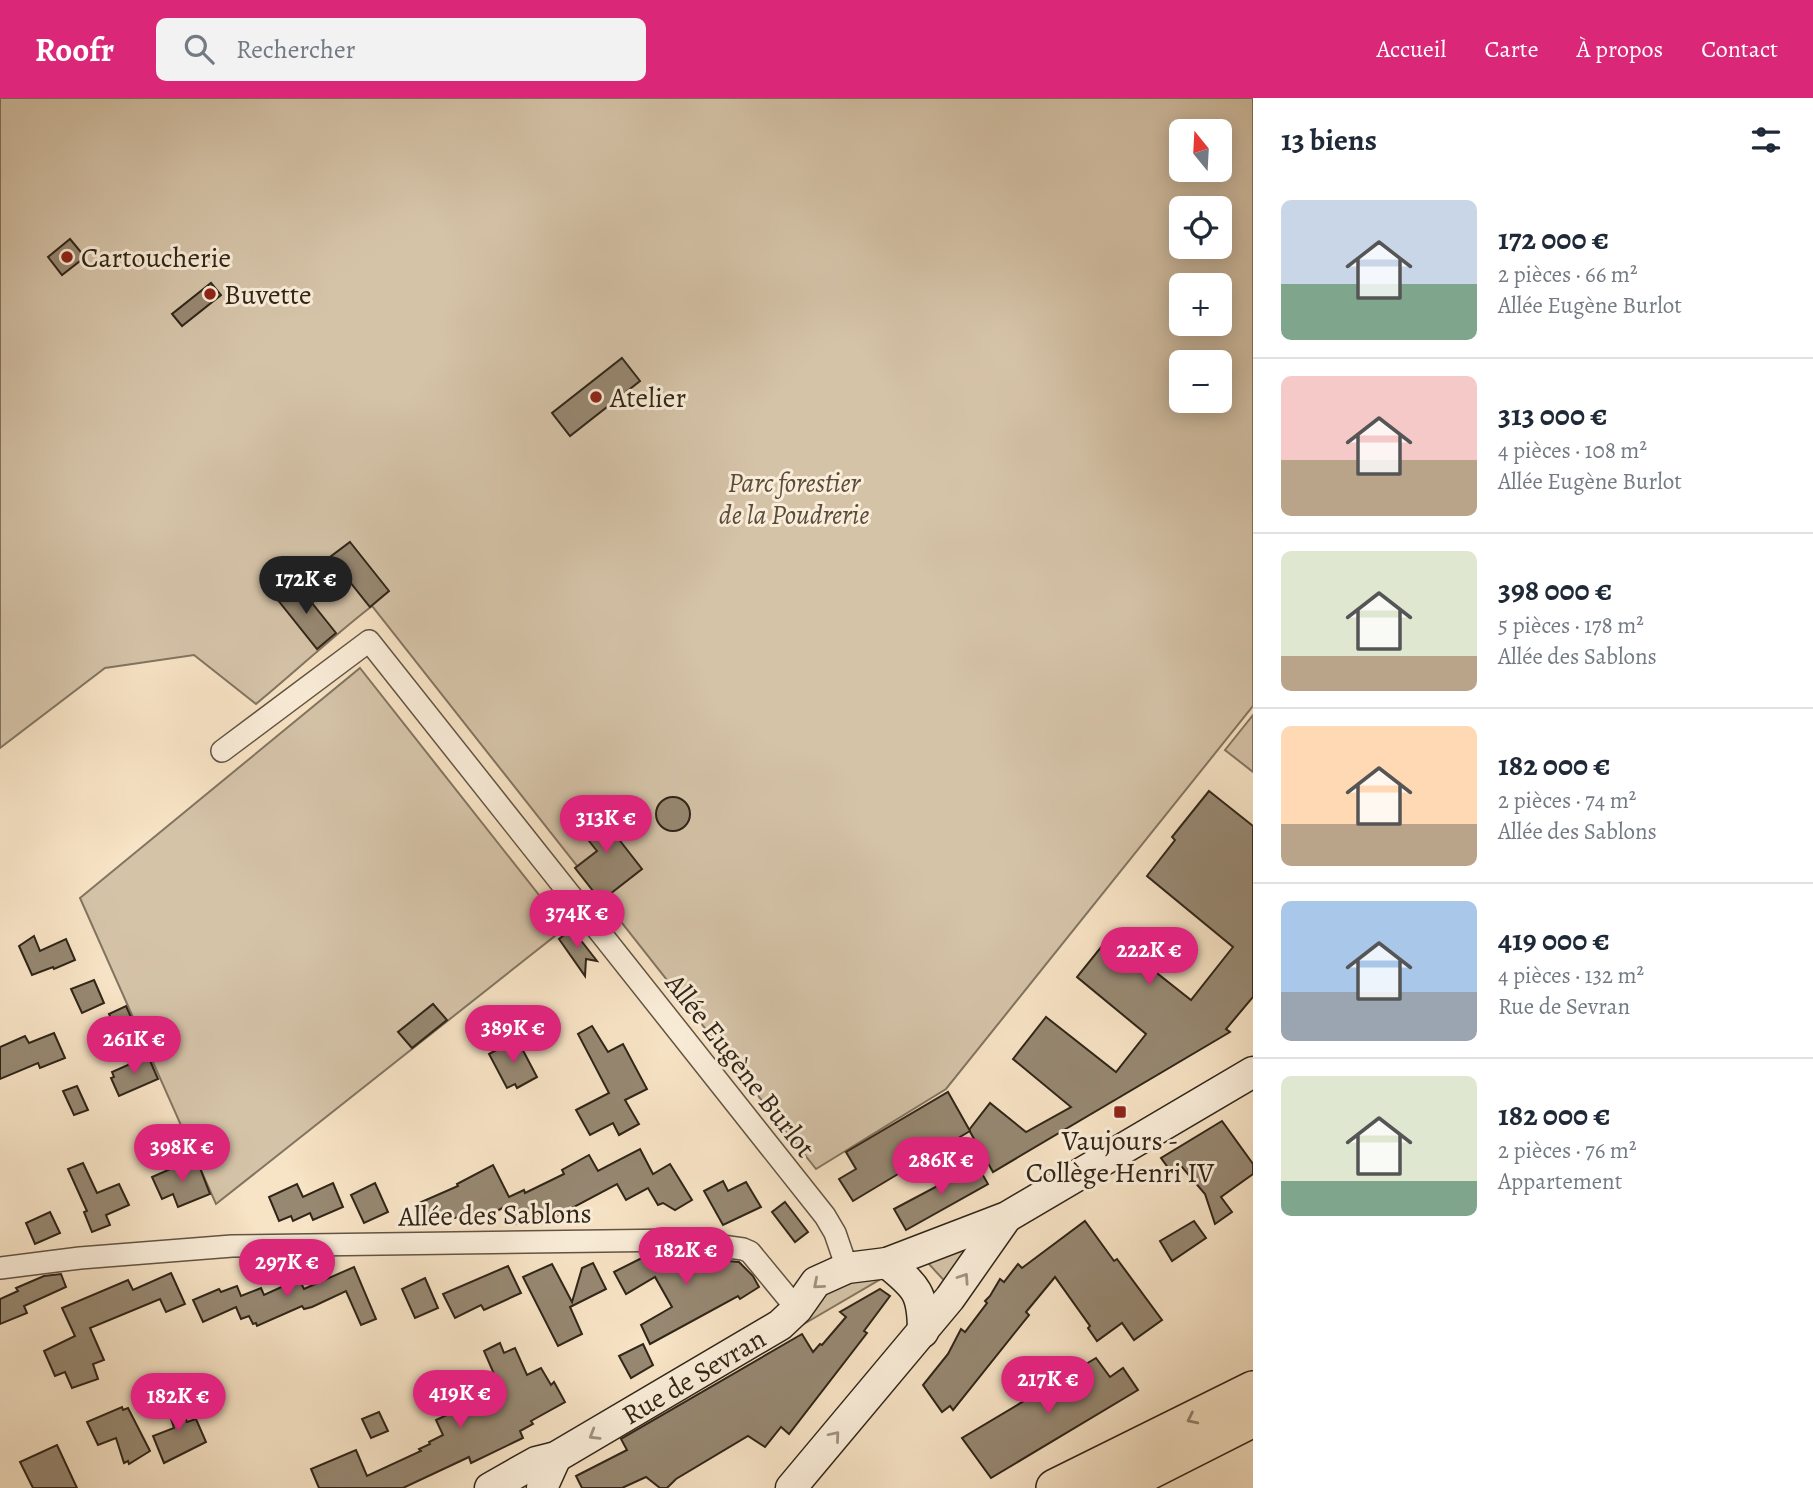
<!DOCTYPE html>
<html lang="fr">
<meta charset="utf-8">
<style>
body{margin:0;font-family:Alegreya,serif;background:#f2f2f3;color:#1f2937;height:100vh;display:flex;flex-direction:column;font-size:26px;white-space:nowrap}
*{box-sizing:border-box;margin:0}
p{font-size:23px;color:#747a83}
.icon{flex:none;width:38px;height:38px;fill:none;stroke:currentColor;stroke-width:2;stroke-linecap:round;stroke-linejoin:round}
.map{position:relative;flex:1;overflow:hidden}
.details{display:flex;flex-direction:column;background:#fff;width:560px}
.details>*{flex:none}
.needle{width:46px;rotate:342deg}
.fabs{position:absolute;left:1169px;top:21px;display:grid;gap:14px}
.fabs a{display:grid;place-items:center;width:63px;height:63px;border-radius:10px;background:#fff;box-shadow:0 4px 18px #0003;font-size:35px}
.price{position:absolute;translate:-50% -60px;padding:0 16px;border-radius:24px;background:#db2777;color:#fff;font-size:23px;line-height:46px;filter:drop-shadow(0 2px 4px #0008)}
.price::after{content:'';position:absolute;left:50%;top:42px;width:21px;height:16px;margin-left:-10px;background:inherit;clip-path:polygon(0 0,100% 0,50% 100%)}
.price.selected{background:#222;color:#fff}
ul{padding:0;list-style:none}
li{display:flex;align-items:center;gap:21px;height:175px;padding:0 28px}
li+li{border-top:2px solid #e0e1e3}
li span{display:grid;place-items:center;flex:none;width:196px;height:140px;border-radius:10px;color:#555}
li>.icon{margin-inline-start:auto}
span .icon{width:84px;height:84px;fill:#fffc;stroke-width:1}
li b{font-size:30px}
h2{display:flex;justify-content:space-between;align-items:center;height:84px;padding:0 28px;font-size:30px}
header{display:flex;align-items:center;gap:42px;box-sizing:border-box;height:98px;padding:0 35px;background:#db2777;color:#fff}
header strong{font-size:33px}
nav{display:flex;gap:38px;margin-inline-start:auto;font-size:24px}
.search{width:490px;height:63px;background:#f2f2f3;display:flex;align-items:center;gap:18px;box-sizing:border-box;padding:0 24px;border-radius:10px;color:#747a83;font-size:26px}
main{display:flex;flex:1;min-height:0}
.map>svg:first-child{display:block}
</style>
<header>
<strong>Roofr</strong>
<div class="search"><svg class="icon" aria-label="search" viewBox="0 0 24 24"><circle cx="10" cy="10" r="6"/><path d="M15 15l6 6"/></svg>Rechercher</div>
<nav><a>Accueil</a><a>Carte</a><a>À propos</a><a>Contact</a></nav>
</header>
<main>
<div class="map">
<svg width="1253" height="1390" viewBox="0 0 1253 1390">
<rect width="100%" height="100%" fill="#f7e3c5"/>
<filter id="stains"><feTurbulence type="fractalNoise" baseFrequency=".00286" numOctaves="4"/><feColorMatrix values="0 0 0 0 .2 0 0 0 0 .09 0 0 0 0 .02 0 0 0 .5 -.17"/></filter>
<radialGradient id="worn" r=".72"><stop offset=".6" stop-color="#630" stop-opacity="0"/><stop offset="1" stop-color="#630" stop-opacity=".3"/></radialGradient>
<g fill="#d5c3a8" stroke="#827460" stroke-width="2" fill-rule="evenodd">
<path d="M0,0h1253v608l-307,383 -130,80 -444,-563c-40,31 -77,66 -116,98l-62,-49 -89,13 -105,80zM1181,33h39v39h-39zM1181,110h39v39h-39zM1181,187h39v39h-39zM1181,264h39v39h-39z"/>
<polygon points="360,570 565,830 216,1106 80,800"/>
<polygon points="1253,617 1253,674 1225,652"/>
<polygon points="974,1136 951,1190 928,1165"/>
<polygon points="876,1176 879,1182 785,1237 816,1195"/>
</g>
<g fill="#978872" stroke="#302518" stroke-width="2">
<polygon points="70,141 85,159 62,177 48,159"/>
<polygon points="211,185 221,197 182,228 172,216"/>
<polygon points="622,260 640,283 570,338 552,315"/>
<polygon points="350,444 389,493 370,509 330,459"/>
<polygon points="296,485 336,535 317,551 277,501"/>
<polygon points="1209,693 1253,728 1253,899 1226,931 1230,934 993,1074 969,1032 990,1005 1026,1034 1071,1009 1013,961 1046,919 1116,974 1146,936 1077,879 1110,838 1191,902 1233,849 1147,778 1175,742 1172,739"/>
<circle cx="673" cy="716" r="17"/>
<polygon points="607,704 618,718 607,726 642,771 601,803 575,770 597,753 577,728"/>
<polygon points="572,831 597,863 586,861 585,878 559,841"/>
<polygon points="34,838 40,853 66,841 75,862 54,871 53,869 32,877 19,848"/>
<polygon points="94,882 104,905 82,915 71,891"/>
<polygon points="433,906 447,922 412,950 398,934"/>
<polygon points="126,908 134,926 117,933 109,916"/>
<polygon points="592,928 608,954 623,946 647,991 625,1002 639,1026 619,1037 613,1025 590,1037 576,1012 609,995 578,936"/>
<polygon points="54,935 65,960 40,970 38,965 0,981 0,949 25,938 29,945"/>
<polygon points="517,941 537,979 517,990 515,986 507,990 489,956"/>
<polygon points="148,958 158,981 119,998 111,980 114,979 112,974"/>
<polygon points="77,988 88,1012 74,1017 63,993"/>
<polygon points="948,994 970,1033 853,1103 839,1081 856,1071 846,1054"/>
<polygon points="1222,1023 1253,1066 1253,1076 1221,1099 1232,1114 1215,1126 1205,1096 1182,1069 1172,1075 1161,1060"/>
<polygon points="640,1051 653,1076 670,1066 692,1102 675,1112 663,1105 658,1107 648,1090 626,1102 617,1086 542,1126 536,1114 515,1126 506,1108 477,1124 474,1117 440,1122 439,1114 427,1120 419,1105 458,1088 457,1086 493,1067 509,1099 524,1092 525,1095 564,1076 562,1072 589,1057 598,1073"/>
<polygon points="83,1065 97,1095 119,1086 129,1107 106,1117 110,1127 92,1134 84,1114 87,1113 68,1071"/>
<polygon points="184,1065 186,1069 198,1065 210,1096 178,1109 173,1096 162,1101 152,1079"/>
<polygon points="977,1067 988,1086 906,1132 894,1111"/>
<polygon points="723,1083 728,1093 746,1084 761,1109 723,1127 704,1093"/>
<polygon points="333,1085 343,1109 313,1122 310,1115 293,1123 291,1118 279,1123 269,1099 297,1086 303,1099"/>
<polygon points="375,1085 388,1114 364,1125 351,1097"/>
<polygon points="785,1104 808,1134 795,1144 772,1114"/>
<polygon points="50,1114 60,1135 35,1146 26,1125"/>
<polygon points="1085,1123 1114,1163 1117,1161 1162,1222 1134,1242 1122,1225 1097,1243 1088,1230 1090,1228 1055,1179 1026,1214 1029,1217 953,1312 950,1308 942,1314 923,1287 948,1256 961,1231 965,1234 987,1205 985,1203 990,1198 1000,1181 1004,1184 1018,1166 1022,1170"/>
<polygon points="1194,1123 1206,1140 1172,1163 1160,1143"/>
<polygon points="674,1155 669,1158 739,1164 753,1178 759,1189 740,1201 738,1198 650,1246 641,1227 672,1209 655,1179 626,1196 614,1174 644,1159 643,1156"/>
<polygon points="593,1165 606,1191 570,1209 582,1236 558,1248 523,1179 552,1166 572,1204 582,1170"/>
<polygon points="508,1168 521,1195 484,1212 481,1207 455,1220 443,1196"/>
<polygon points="354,1169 376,1221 361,1227 346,1193 312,1209 304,1211 302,1208 257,1228 256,1225 253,1226 249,1218 241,1221 236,1209 203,1224 193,1202 219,1191 221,1194 237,1188 241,1198 261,1190 264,1197 299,1181 304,1191"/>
<polygon points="171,1175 185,1206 166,1214 160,1201 90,1230 104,1262 93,1266 98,1281 72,1290 65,1274 55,1278 44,1253 75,1238 62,1210 128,1182 133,1192"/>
<polygon points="61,1176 66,1189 24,1208 27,1215 0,1226 0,1201 18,1193 16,1190 44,1178"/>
<polygon points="425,1180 438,1210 415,1220 402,1191"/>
<polygon points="880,1191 890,1198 864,1233 867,1235 789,1336 781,1329 765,1349 748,1338 676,1381 667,1390 660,1390 646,1379 622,1390 582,1390 576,1378 627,1352 621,1341 802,1236 813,1254 820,1246 822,1247 846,1219 840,1214"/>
<polygon points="500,1245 504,1255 515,1250 527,1277 541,1270 551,1287 554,1284 565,1304 531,1323 533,1326 520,1333 523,1340 471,1365 469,1359 403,1390 319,1390 311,1371 356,1352 367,1378 421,1353 419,1351 430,1346 429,1344 443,1337 436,1322 501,1292 484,1253"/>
<polygon points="643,1246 653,1267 631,1280 619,1258"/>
<polygon points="1096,1260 1110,1279 1123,1270 1138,1292 991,1380 962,1340"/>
<polygon points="175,1295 187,1324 196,1321 206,1344 164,1365 153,1338 174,1330 164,1299"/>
<polygon points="122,1309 123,1312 128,1310 150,1353 129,1366 128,1363 124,1365 116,1340 98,1347 87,1324"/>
<polygon points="379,1314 388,1333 371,1340 362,1321"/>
<polygon points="57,1347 77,1390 33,1390 20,1364"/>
</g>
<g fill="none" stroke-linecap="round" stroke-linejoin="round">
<defs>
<g id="street">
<polyline points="222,653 369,543 825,1118 835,1135 847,1170"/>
<polyline points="0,1170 80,1160 232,1148 679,1142 743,1151 750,1154 797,1211"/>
</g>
<g id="secondary">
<path d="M887,1165c30,24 36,30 36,69"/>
<path id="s1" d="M490,1390l46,-26 20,-5 224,-132 17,-16 19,-27 31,-14 40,-5 120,-46 246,-145"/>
<polyline points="542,1390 556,1359"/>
<polyline points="791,1390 950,1200 1006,1120"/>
</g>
<g id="highway">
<polyline points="1055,1390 1253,1292"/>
<polyline points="1115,1390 1253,1320"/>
</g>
</defs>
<use href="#street" stroke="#625443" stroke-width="24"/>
<use href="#secondary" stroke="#302518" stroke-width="33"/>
<use href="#highway" stroke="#302518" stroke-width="40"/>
<use href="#street" stroke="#faedd9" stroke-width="21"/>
<use href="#secondary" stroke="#faedd9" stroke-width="30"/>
<use href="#highway" stroke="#f7e3c5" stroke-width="37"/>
</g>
<defs><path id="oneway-chevron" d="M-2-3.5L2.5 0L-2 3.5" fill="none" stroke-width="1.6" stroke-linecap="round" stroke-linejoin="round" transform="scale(1.75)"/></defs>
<g stroke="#9f9382">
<use href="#oneway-chevron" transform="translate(964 1180) rotate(-56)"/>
<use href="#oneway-chevron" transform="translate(818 1186) rotate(139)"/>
<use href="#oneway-chevron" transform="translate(594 1337) rotate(149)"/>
<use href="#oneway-chevron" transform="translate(835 1338) rotate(-50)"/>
</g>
<use stroke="#94846e" href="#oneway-chevron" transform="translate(1192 1321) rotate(154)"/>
<g fill="#8f2418" stroke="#faedd9" stroke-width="2.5">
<circle cx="67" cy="159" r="7"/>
<circle cx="210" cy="196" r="7"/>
<circle cx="596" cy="299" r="7"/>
<rect x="1113" y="1007" width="14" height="14" rx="3.5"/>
</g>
<g text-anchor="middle" stroke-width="6" stroke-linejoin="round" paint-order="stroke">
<g font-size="28" fill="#302518" stroke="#faedd9" text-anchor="start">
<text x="81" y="169">Cartoucherie</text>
<text x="224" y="206">Buvette</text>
<text x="610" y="309">Atelier</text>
<text x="1120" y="1052" text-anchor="middle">Vaujours -<tspan x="1120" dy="32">Collège Henri IV</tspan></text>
</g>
<g font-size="28" font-style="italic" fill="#594c3c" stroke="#faedd9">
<text x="794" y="394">Parc forestier<tspan x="794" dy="32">de la Poudrerie</tspan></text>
</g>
<g font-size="28" fill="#302518" stroke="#faedd9">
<text transform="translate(741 967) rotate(52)" y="10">Allée Eugène Burlot</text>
<text transform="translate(495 1116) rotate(-1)" y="10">Allée des Sablons</text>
<text dy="10" stroke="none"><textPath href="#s1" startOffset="233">Rue de Sevran</textPath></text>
</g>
</g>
<rect width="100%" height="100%" filter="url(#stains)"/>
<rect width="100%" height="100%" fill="url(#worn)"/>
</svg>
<div class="fabs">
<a><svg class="needle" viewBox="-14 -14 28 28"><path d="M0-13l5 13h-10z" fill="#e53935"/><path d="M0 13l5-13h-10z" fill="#747a83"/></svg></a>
<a><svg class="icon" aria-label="locate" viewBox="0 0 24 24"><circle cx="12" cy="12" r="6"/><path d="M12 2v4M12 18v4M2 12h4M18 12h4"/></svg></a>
<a>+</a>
<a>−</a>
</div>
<b class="price selected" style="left:306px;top:518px">172K €</b>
<b class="price" style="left:606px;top:757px">313K €</b>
<b class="price" style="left:577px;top:852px">374K €</b>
<b class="price" style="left:1149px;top:889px">222K €</b>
<b class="price" style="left:513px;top:967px">389K €</b>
<b class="price" style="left:134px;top:978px">261K €</b>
<b class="price" style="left:182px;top:1086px">398K €</b>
<b class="price" style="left:941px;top:1099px">286K €</b>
<b class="price" style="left:686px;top:1189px">182K €</b>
<b class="price" style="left:287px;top:1201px">297K €</b>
<b class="price" style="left:1048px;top:1318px">217K €</b>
<b class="price" style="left:460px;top:1332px">419K €</b>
<b class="price" style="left:178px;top:1335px">182K €</b>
</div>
<section class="details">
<h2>13 biens<svg class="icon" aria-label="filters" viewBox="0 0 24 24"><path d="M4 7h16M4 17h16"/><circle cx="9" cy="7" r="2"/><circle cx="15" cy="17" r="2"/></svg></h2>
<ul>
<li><span style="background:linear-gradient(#c9d6e8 60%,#7fa58c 0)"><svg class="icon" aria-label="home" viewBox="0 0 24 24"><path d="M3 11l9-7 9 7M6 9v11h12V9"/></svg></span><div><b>172 000 €</b><p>2 pièces · 66 m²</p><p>Allée Eugène Burlot</p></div></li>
<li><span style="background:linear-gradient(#f6c9c9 60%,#b9a48a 0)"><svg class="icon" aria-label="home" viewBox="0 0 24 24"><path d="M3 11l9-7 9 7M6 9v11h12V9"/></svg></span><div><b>313 000 €</b><p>4 pièces · 108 m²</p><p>Allée Eugène Burlot</p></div></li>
<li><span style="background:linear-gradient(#dfe7d0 75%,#b9a48a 0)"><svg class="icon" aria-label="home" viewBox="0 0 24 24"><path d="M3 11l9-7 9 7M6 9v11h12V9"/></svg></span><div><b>398 000 €</b><p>5 pièces · 178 m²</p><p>Allée des Sablons</p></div></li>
<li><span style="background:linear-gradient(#ffd9b3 70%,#b9a48a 0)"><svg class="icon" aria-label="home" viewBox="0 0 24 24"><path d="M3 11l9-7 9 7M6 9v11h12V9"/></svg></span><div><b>182 000 €</b><p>2 pièces · 74 m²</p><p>Allée des Sablons</p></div></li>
<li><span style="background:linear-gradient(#a9c7e8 65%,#9aa5b1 0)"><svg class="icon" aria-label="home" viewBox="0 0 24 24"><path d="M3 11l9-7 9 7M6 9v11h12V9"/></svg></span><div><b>419 000 €</b><p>4 pièces · 132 m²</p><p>Rue de Sevran</p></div></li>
<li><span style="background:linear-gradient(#dfe7d0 75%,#7fa58c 0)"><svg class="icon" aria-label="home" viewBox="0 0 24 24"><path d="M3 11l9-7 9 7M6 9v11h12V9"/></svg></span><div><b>182 000 €</b><p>2 pièces · 76 m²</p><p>Appartement</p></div></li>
</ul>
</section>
</main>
